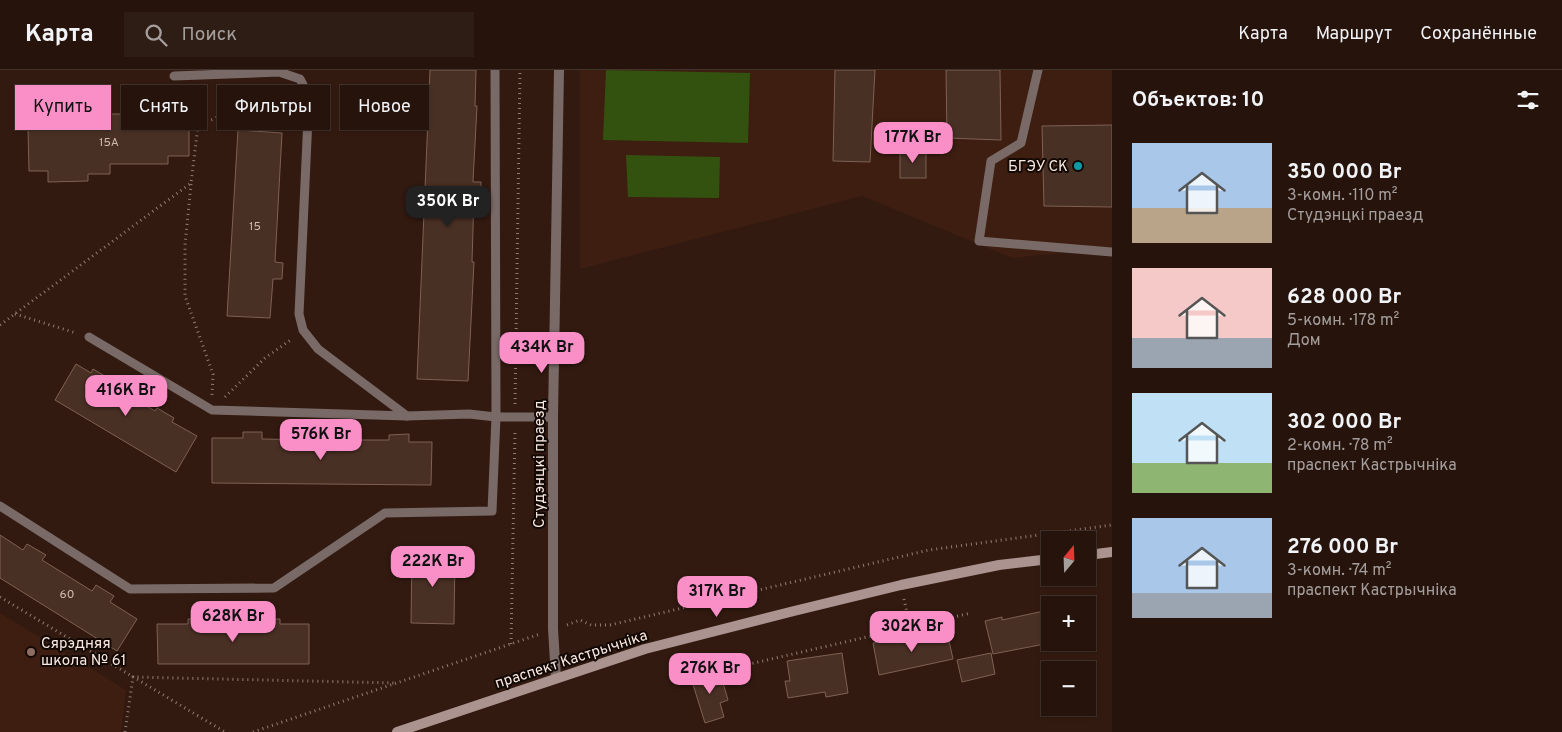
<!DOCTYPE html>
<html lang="ru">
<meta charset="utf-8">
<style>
body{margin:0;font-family:Overpass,sans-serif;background:#2e1d15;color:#f1f3f6;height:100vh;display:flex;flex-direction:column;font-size:19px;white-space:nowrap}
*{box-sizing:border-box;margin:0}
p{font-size:16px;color:#a49e9d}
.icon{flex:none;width:28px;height:28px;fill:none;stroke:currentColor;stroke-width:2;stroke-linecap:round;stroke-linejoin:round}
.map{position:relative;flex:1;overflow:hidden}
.drawer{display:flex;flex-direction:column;background:#26140c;width:450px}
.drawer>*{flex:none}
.hud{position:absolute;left:15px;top:15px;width:475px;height:45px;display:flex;gap:10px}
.needle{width:32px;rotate:19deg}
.buttons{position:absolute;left:1041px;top:461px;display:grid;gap:10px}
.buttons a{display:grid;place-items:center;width:55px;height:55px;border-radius:0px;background:#26140c;box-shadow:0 1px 4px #0004,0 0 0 1px #42332d;font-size:25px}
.price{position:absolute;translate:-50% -42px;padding:0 11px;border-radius:10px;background:#fa8fc8;color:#111;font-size:16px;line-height:32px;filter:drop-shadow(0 1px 2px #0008)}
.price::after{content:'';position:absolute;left:50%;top:30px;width:15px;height:11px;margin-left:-8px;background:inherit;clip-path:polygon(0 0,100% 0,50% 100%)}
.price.on{background:#222;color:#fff}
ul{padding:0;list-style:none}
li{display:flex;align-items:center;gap:15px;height:125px;padding:0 20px}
li span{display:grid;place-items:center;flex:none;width:140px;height:100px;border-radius:0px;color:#555}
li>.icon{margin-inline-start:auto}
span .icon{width:60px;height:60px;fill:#fffc;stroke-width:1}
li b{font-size:21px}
h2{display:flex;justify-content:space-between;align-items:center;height:60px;padding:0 20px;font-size:21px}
.chip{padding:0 18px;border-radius:0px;background:#26140c;box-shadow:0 1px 4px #0004,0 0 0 1px #42332d;font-size:18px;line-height:45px}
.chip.on{background:#fa8fc8;color:#111}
header{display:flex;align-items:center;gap:30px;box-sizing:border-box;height:70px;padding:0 25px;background:#26140c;border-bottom:1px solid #42332d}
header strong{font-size:24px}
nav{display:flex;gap:28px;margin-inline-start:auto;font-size:18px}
.search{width:350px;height:45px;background:#2e1d15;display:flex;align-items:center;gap:12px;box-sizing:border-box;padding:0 18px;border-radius:0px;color:#a49e9d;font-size:19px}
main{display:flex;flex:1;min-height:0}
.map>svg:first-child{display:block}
</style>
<header>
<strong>Карта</strong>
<div class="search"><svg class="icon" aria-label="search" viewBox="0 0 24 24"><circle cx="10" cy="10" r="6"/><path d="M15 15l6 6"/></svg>Поиск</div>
<nav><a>Карта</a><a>Маршрут</a><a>Сохранённые</a></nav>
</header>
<main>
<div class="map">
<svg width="1112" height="662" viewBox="0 0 1112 662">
<rect width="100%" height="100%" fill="#321a10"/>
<g fill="#3d1e11">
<polygon points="580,0 1112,0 1112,178 1012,188 862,126 580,199"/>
<polygon points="0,543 126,620 121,662 0,662"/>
</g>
<g fill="#33520f">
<polygon points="606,0 750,3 748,73 603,70"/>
<polygon points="626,85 720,87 719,128 628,127"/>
</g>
<g fill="#493024" stroke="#7e6154">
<polygon points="430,0 476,0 475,36 477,36 473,112 481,112 481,128 474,127 472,192 474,192 468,311 417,309"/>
<polygon points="835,0 875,0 870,92 833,91"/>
<polygon points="946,0 1000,0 1001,70 947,68"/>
<polygon points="142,24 158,24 158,45 189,45 189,86 168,86 168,94 110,94 110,104 88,104 88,111 48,112 48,101 29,101 28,59 57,59 57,38 75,38 74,59 110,59 110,44 142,44"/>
<polygon points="1112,55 1112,137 1044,136 1042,56"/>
<polygon points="238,60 282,63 275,192 283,193 282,209 273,209 270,248 227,246"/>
<rect x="900" y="80" width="26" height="28"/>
<polygon points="76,294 91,303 93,299 110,309 107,313 155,341 157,338 174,348 172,352 197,366 176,402 55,330"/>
<polygon points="243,362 262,362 262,369 317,370 317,362 335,362 335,370 389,370 389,365 409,364 409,372 432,372 431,415 212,413 212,368 243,368"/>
<polygon points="0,465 23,480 27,474 46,485 42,490 92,521 96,515 114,526 110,532 137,549 117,581 0,508"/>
<polygon points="412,483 455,484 454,554 411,553"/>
<polygon points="1044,541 1050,573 993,584 985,551 1002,547 1002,550"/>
<polygon points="188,549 205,549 205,555 261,554 261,549 280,549 280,554 309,554 309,594 158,594 157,554 188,554"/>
<polygon points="947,562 953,589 879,605 873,573 895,569 896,573"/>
<polygon points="842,583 848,623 826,627 825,622 788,628 785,611 790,611 787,591"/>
<polygon points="991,583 995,604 962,612 957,590"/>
<polygon points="719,599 728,630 720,633 724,647 705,653 691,608"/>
</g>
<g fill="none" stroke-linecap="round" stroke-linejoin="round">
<g stroke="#917c73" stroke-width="3" stroke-dasharray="1 4" stroke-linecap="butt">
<polyline points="191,114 185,175 185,226 213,304 212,325"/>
<polyline points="15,244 76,263"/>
<polyline points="0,255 191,113 198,56 281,18"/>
<polyline points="225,327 265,288 292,269"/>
<polyline points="515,334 520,0"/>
<polyline points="0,527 225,662"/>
<polyline points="723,528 724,534"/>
<polyline points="904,529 910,557"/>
<polyline points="567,555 580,550 591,555 610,555 929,480 1112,455"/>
<polyline points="511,574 515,361"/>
<polyline points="739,588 741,596 971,543"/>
<polyline points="125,662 133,607 395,613"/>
<polyline points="253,662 540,564"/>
</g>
<g stroke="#796a67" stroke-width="9">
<polyline points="1038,0 1021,73 991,91 979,171 1112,182"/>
<polyline points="174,6 279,2 300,9 309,26 299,244 303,260 318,279 407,346"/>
<polyline points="89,267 212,340 407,346 469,344 496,347 553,347"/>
<polyline points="0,436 130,519 274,518 385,443 492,441 496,347 495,0"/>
</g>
<polyline stroke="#796a67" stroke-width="10" points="556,608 553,559 553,347 559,0"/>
<g stroke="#ab948f" stroke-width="10">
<polyline points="1088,485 1112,482"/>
<polyline points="397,662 645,579 794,541 901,515 999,495 1050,489"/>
</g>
</g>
<circle fill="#0f9aa8" stroke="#120804" stroke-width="2" cx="1078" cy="96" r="5"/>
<circle fill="#8d6e63" stroke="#120804" stroke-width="2" cx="31" cy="582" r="5"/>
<g text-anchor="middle" stroke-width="4" stroke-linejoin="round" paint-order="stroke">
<g font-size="12" fill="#cebbb2">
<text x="109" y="76">15А</text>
<text x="255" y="160">15</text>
<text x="67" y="528">60</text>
</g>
<g font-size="15" fill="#fae9e1" stroke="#120804" text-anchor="end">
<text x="1068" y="101">БГЭУ СК</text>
<text x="41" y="578" text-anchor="start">Сярэдняя<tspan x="41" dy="17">школа № 61</tspan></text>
</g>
<g font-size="15" fill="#fae9e1" stroke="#120804">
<text transform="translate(539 394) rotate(-90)" y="5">Студэнцкі праезд</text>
<text transform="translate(571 589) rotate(-18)" y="5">праспект Кастрычніка</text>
</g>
</g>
</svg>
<div class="buttons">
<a><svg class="needle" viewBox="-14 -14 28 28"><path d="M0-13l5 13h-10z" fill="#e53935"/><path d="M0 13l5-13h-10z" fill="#a49e9d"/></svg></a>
<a>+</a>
<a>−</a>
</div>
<b class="price" style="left:913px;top:94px">177K Br</b>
<b class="price on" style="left:448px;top:158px">350K Br</b>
<b class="price" style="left:542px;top:304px">434K Br</b>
<b class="price" style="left:126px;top:347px">416K Br</b>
<b class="price" style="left:321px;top:391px">576K Br</b>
<b class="price" style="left:433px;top:518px">222K Br</b>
<b class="price" style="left:717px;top:548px">317K Br</b>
<b class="price" style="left:233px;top:573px">628K Br</b>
<b class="price" style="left:912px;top:583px">302K Br</b>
<b class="price" style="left:710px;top:625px">276K Br</b>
<div class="hud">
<a class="chip on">Купить</a>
<a class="chip">Снять</a>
<a class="chip">Фильтры</a>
<a class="chip">Новое</a>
</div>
</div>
<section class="drawer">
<h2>Объектов: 10<svg class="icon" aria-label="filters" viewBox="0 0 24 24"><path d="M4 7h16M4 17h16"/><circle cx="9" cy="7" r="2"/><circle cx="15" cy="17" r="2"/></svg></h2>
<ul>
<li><span style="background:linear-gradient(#a9c7e8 65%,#b9a48a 0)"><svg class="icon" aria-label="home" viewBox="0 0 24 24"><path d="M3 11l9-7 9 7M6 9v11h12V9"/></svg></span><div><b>350 000 Br</b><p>3-комн. · 110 m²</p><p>Студэнцкі праезд</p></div></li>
<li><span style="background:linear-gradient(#f6c9c9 70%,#9aa5b1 0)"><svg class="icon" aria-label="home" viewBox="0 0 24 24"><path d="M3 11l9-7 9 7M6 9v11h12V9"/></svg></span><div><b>628 000 Br</b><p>5-комн. · 178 m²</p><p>Дом</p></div></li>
<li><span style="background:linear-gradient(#bfe0f5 70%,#8fb573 0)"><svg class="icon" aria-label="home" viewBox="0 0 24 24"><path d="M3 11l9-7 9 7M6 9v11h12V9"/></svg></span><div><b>302 000 Br</b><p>2-комн. · 78 m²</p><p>праспект Кастрычніка</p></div></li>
<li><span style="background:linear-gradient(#a9c7e8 75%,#9aa5b1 0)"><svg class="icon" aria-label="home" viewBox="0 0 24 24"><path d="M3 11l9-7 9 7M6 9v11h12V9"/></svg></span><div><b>276 000 Br</b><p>3-комн. · 74 m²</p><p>праспект Кастрычніка</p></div></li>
</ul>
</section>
</main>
